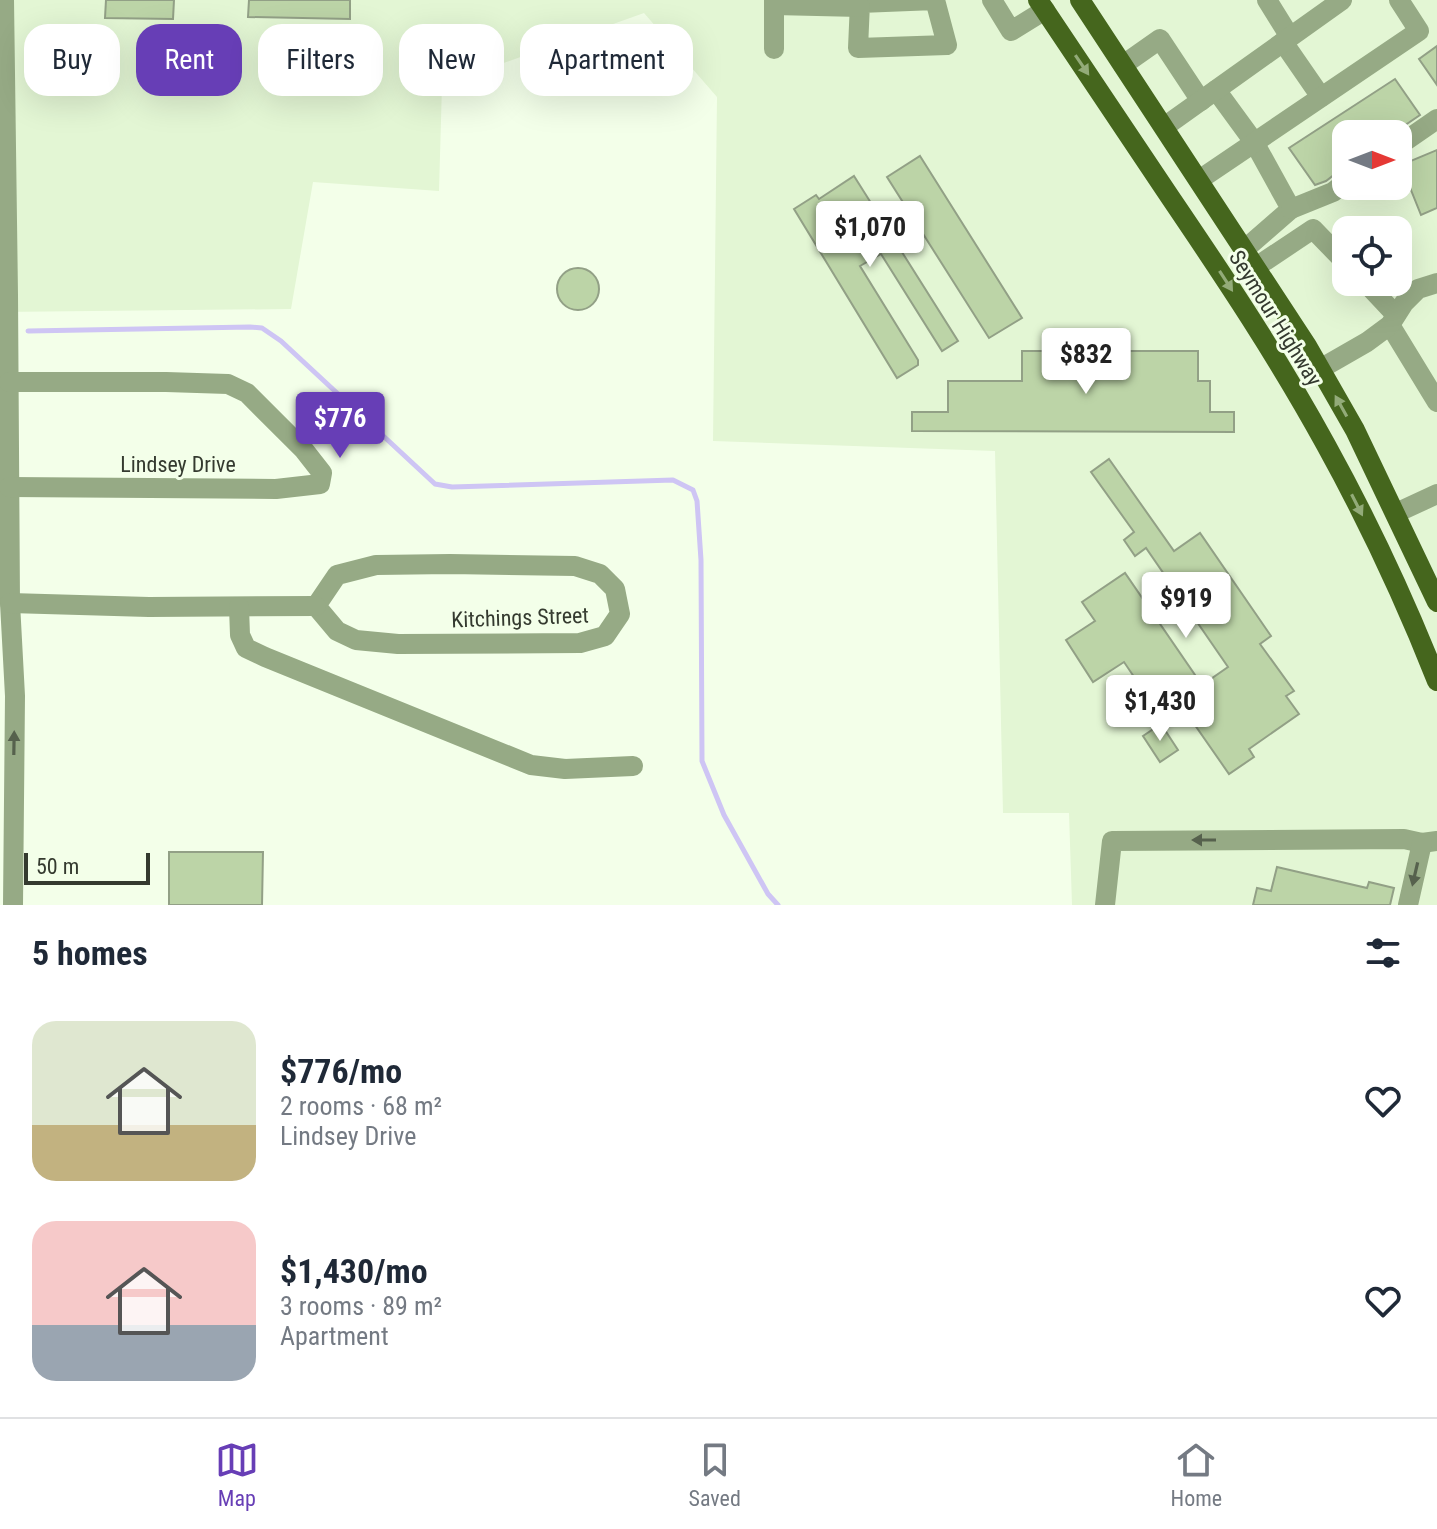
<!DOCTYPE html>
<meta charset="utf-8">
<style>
body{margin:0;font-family:"Roboto Condensed",sans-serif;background:#f6f6f7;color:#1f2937;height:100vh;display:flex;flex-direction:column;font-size:30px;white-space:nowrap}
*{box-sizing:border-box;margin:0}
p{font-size:26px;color:#747a83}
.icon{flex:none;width:44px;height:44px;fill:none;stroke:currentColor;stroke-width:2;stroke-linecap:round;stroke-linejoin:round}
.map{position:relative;height:905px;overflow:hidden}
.details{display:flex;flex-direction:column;background:#fff;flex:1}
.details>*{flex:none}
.guide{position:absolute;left:24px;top:24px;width:800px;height:72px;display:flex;gap:16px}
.needle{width:52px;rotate:90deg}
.buttons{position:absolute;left:1332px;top:120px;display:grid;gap:16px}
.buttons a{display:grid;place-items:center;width:80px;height:80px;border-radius:16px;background:#fff;box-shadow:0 8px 32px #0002;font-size:40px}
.scale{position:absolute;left:24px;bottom:20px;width:126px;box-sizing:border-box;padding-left:8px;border:4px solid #343a2f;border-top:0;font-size:22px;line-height:28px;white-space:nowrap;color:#343a2f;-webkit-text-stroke:6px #f3ffe9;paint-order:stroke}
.price{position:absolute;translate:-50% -68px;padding:0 18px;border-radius:8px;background:#fff;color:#222;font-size:26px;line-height:52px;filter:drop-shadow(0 2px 4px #0008)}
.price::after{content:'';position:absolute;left:50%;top:48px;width:24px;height:18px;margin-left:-12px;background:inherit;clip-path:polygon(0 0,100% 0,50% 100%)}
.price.active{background:#673eb6;color:#fff}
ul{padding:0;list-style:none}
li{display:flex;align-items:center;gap:24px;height:200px;padding:0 32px}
li span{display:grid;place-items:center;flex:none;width:224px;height:160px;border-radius:24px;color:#555}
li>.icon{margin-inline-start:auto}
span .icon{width:96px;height:96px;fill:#fffc;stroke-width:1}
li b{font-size:34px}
h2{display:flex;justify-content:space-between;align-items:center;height:96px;padding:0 32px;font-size:34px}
.tag{padding:0 28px;border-radius:24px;background:#fff;box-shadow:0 8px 32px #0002;font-size:28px;line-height:72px}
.tag.active{background:#673eb6;color:#fff}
.menu{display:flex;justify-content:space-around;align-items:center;height:112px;border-top:2px solid #e0e1e3;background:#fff;font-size:22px;color:#747a83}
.menu a{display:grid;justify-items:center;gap:4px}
.menu .active{color:#673eb6}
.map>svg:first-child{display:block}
</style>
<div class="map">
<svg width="1437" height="905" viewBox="0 0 1437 905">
<rect width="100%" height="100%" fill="#f3ffe9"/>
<path fill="#e3f6d4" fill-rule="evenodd" d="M0,0h1437v905h-365l-3,-92h-66l-8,-362 -282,-10 4,-344 -73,-84 -202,72 -3,106 -126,-9 -22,127 -291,3zM1346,134h52v52h-52zM1346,230h52v52h-52z"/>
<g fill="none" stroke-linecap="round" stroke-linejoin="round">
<polyline stroke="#cec5f4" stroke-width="5" points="28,331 250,327 262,328 281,341 435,484 452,487 673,480 693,490 697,501 701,560 702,761 724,815 768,894 778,905"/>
</g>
<g fill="#bcd4a7" stroke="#92a086" stroke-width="2">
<polygon points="106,0 174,0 173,19 105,18"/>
<polygon points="249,0 350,0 350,19 248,17"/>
<polygon points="1437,46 1437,85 1419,59"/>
<polygon points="1395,79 1420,115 1392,134 1346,134 1346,169 1339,171 1326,181 1315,185 1289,148"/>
<polygon points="1437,150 1437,208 1421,215 1401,165"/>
<polygon points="920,156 1022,318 989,338 887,177"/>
<polygon points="854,176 958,341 942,351 881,254 860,266 918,360 918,365 897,378 794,209 816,195 819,199"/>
<circle cx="578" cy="289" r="21"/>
<polygon points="1022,351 1198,351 1198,381 1210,381 1210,412 1234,412 1234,432 912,431 912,412 948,412 948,381 1022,381"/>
<polygon points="1109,459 1174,551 1200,533 1271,636 1260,644 1294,691 1286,696 1299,714 1249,749 1254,757 1229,774 1183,708 1164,721 1124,662 1093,682 1066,640 1095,621 1082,602 1125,573 1202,685 1228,667 1146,548 1135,556 1124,540 1134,532 1091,472"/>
<polygon points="1161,724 1178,750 1160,762 1143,736"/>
<polygon points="169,852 263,852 262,905 169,905"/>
<polygon points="1277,867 1367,888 1369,882 1394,888 1390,905 1253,905 1257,888 1271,891"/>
</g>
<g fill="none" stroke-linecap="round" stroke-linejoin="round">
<g stroke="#96aa85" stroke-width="20">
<polyline points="4,0 8,295 10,603 15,696 13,905"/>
<polygon points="935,0 947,45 858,48 860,3"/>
<polyline points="992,0 1011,31 1045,10"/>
<polyline points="1267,0 1290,37"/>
<polyline points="774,5 860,7"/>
<polyline points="1283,42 1321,97"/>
<polyline points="774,49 774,0"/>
<polyline points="1123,65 1160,39 1201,101"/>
<polyline points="1216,90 1254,142 1291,209 1245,249"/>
<polyline points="1164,127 1342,0"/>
<polyline points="1398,146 1437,119"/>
<polyline points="1199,180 1419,31 1399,0"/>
<polyline points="1291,209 1333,192 1346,182"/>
<polyline points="1256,267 1313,229 1346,263"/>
<polyline points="1365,282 1396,315"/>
<polyline points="1390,325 1437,402"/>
<polyline points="1320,369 1367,342 1390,325 1404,303 1418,289 1437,283"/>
<polyline points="9,382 166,382 228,384 247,393 304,450 322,473 320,484 276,489 9,487"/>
<polyline points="1396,513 1437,494"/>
<polygon points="450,564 575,566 600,574 615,589 620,614 605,636 580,643 398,644 356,640 337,631 316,606 337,575 376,565"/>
<polyline points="10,603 149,607 316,606"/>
<polyline points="239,607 240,635 246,648 265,657 531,765 565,769 633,766"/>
<polyline points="1105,905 1112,841 1404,839 1422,843 1437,841"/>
<polyline points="1408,905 1422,843"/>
</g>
<g stroke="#45661d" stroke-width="20">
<path d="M1038,0c44,66 88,131 132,197 55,81 109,162 156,248 42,76 79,155 111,236"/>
<polyline points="1080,0 1307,346 1355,430 1437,602"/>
</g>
</g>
<defs><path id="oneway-solid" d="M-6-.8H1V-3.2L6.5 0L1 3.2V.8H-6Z" transform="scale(2)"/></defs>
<g fill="#93ab79">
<use href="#oneway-solid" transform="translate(1082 65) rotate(56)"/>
<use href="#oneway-solid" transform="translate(1226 281) rotate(57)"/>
<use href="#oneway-solid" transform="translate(1341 406) rotate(-119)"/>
<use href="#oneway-solid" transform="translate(1357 505) rotate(63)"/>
</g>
<g fill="#56614d">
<use href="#oneway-solid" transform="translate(14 743) rotate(-89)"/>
<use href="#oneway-solid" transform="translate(1204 840) rotate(180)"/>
<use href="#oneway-solid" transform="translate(1415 874) rotate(103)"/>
</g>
<g text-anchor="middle" stroke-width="6" stroke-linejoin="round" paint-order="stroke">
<g font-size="22" fill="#343a2f" stroke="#f3ffe9">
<text transform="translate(1276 318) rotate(58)" y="8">Seymour Highway</text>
<text x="178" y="472">Lindsey Drive</text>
<text transform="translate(520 617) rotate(-2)" y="8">Kitchings Street</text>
</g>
</g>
</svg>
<div class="buttons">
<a><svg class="needle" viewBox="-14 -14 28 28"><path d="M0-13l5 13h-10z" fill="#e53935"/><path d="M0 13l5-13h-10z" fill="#747a83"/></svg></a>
<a><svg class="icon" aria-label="locate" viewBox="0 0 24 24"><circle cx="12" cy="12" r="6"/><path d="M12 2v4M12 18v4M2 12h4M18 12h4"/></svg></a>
</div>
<div class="scale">50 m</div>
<b class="price" style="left:870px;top:269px">$1,070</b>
<b class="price" style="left:1086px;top:396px">$832</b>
<b class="price active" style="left:340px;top:460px">$776</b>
<b class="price" style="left:1186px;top:640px">$919</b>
<b class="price" style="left:1160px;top:743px">$1,430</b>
<div class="guide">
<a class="tag">Buy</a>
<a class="tag active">Rent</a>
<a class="tag">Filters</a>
<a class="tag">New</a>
<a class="tag">Apartment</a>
</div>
</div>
<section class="details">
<h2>5 homes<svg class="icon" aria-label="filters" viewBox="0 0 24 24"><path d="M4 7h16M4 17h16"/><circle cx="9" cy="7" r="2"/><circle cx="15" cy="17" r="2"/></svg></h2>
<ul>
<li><span style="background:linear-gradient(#dfe7d0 65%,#c2b280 0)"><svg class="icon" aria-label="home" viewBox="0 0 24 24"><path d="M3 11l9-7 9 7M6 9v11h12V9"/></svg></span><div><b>$776/mo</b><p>2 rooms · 68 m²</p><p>Lindsey Drive</p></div><svg class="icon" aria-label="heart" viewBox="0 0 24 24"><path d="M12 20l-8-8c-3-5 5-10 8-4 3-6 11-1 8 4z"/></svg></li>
<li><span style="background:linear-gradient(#f6c9c9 65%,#9aa5b1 0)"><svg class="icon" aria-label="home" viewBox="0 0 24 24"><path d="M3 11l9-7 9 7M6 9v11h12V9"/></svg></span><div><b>$1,430/mo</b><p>3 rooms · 89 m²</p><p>Apartment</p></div><svg class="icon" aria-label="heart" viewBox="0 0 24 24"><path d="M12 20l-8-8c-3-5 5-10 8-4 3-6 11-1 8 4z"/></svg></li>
</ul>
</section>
<nav class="menu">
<a class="active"><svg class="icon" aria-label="map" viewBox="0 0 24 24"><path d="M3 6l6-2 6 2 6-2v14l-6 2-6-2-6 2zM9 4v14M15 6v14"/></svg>Map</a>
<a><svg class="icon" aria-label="saved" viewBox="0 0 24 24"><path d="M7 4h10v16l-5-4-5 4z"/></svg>Saved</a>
<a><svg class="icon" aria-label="home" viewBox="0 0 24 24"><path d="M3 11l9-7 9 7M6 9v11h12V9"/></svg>Home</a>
</nav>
